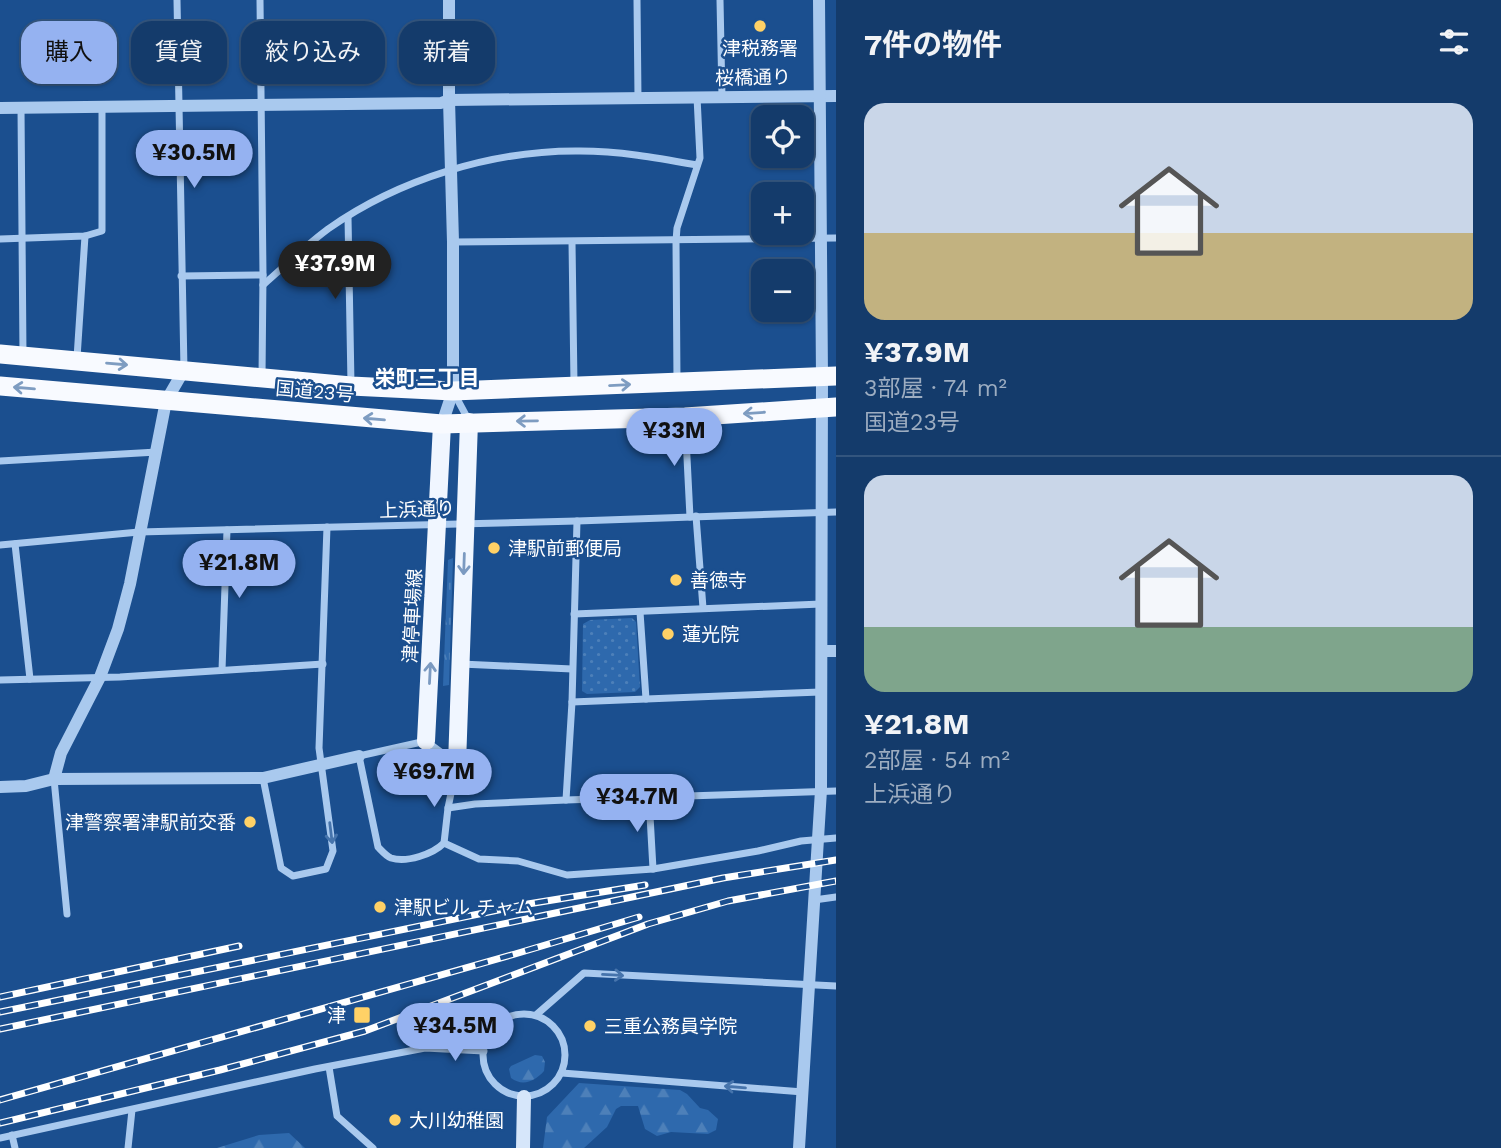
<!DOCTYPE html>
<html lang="ja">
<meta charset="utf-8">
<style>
body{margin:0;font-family:"Work Sans","Noto Sans JP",sans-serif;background:#1d4271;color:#f1f3f6;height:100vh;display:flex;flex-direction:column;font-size:26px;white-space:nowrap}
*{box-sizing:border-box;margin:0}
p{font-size:23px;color:#9dadc1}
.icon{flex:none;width:38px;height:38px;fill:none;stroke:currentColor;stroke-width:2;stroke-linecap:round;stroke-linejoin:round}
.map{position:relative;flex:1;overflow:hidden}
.drawer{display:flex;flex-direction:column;background:#143b6b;width:665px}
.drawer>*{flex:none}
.guide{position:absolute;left:21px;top:21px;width:665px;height:63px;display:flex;gap:14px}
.buttons{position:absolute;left:751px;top:105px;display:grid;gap:14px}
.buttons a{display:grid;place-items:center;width:63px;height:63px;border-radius:14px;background:#143b6b;box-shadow:0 2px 5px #0004,0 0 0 2px #33557e;font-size:35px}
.price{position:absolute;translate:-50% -60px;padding:0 16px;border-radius:24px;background:#95b2f1;color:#111;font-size:23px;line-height:46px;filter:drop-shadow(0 2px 4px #0008)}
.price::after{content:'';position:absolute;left:50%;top:42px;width:21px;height:16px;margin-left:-10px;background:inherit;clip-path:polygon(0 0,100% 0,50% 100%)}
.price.active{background:#222;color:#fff}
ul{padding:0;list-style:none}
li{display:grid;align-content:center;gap:14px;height:371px;padding:0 28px}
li+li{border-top:2px solid #33557e}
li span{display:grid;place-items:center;height:217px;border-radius:21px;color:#555}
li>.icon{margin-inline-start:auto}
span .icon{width:126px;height:126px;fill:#fffc;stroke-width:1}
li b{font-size:30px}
h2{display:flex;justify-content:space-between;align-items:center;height:84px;padding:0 28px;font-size:30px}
.chip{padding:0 24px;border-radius:21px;background:#143b6b;box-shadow:0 2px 5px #0004,0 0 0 2px #33557e;font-size:24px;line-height:63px}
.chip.active{background:#95b2f1;color:#111}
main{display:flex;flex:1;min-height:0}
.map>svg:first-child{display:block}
</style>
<main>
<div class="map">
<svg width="836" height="1148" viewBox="0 0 836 1148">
<defs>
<pattern id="grass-tufts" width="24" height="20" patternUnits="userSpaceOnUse" patternTransform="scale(1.75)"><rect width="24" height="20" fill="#2e69ad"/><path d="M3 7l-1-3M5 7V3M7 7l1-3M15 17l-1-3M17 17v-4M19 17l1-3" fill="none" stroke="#4d80b9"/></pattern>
<pattern id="forest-firs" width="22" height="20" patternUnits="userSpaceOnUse" patternTransform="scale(1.75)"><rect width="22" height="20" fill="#2e69ad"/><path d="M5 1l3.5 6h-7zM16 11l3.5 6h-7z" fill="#4d80b9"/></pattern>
<pattern id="park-dots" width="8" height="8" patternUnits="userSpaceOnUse" patternTransform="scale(1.75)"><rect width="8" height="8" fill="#2e69ad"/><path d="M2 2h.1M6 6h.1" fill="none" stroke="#4d80b9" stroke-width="1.8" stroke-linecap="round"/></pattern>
</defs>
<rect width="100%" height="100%" fill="#1b4f8f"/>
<polygon fill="url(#grass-tufts)" points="453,558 449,685 443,686 448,560"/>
<g fill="url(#forest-firs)">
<path d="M535,1055l7,1 3,6 -1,9c-9,10 -21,16 -33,7l-2,-9 2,-3z"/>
<polygon points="579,1083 680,1090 687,1094 700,1108 708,1110 718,1119 716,1130 708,1134 671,1132 657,1136 645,1129 638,1106 621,1106 616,1109 607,1127 584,1148 543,1148 547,1117"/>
<polygon points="289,1133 305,1148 217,1148 259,1135"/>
</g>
<polygon fill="url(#park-dots)" points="632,618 636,622 640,687 635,692 587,694 582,691 583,624 590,620"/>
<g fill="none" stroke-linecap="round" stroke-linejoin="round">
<g stroke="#a9c9ee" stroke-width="7">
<polyline points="177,0 184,370"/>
<polyline points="260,0 263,275 262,376"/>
<polyline points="637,0 638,98"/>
<polyline points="720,0 722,97"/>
<polyline points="21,108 23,355"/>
<polyline points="348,217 351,384"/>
<polyline points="0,239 85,236 102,231 102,107"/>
<polyline points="453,242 836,238"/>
<polyline points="572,242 574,384"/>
<polyline points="181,276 263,275"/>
<path d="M263,285c22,-19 42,-39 65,-56 71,-50 165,-79 252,-78 40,0 78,7 117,14"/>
<polyline points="77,358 85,236"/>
<polyline points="677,382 676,241 677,228 700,158 697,97"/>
<polyline points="455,395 469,421"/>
<polyline points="685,418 690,517"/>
<polyline points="0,461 157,452"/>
<polyline points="696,516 703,608"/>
<polyline points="15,544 30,679"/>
<polyline points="0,545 139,532 577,521 836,512"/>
<polyline points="640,612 646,699"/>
<polyline points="574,614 821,604"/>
<polyline points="461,664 572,669"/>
<polyline points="222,670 227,530"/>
<polyline points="0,680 120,677 323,664"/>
<polyline points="572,702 820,692"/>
<path d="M426,741l31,23 -9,44 -4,35c-11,11 -37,20 -53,15 -5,-2 -9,-7 -13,-11l-19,-91z"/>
<polyline points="263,778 281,868 293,876 326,869 333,851 319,748 327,527"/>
<polyline points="54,779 67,914"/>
<polyline points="649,798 653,869"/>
<polyline points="566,800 572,702 577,521"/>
<polyline points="448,808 475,804 566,800 836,791"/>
<polyline points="444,843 479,859 518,861 567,875 653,869 758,851 801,841 836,838"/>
<polyline points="814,900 836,897"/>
<circle cx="524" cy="1055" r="41"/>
<polyline points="536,1015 584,973 836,986"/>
<polyline points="329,1067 337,1116 373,1148"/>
<polyline points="562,1073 803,1092"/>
<polyline points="12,1135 15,1148"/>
<polyline points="0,1138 315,1069 425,1048 484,1051"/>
<polyline points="128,1148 132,1110"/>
</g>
<g stroke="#a9c9ee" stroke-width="12">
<polyline points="0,108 441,103 449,100 836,96"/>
<polyline points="442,424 453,391 453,242 449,100 449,0"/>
<polyline points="822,651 836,651"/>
<polyline points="54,779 61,753 100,677 118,629 130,584 166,401 184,370"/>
<polyline points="0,787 26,786 54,779 263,778 359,756"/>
<polyline points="799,1148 821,790 822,377 819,0"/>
</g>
<polyline stroke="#d6e6fa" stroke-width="14" points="523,1148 524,1097"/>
<g stroke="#f0f6ff" stroke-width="18">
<polyline points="426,741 442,424"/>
<polyline points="457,764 469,422"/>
</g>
<g stroke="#f8faff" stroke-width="19">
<polyline points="0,354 351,386 453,391 836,376"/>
<polyline points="0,386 442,424 685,417 836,407"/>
</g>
<defs>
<g id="rail">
<polyline points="0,997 239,946"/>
<polyline points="0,1012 528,904 645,885"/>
<polyline points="0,1029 723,878 836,860"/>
<polyline points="0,1100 515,954 639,917"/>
<polyline points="0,1123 220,1070 365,1031 648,924 728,901 836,881"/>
</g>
</defs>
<use href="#rail" stroke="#fff" stroke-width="7"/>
<use href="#rail" stroke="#1b4f8f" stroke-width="4.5" stroke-dasharray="13" stroke-linecap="butt"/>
</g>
<defs><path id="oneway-shaft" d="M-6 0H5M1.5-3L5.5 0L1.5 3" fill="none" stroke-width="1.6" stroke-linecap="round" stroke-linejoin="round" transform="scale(1.75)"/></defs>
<g stroke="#7e9cc1">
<use href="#oneway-shaft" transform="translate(117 364) rotate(5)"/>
<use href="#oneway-shaft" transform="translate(620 385) rotate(-3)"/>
<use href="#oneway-shaft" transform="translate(24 388) rotate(-175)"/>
<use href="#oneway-shaft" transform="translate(754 413) rotate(176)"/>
<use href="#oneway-shaft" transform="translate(374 419) rotate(-175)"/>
<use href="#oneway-shaft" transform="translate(527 421) rotate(179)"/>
</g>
<g stroke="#7b9ac1">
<use href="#oneway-shaft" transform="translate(464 564) rotate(92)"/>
<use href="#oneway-shaft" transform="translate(430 673) rotate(-87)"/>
</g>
<g stroke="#4674ac">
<use href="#oneway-shaft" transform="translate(331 833) rotate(83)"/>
<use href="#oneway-shaft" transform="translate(613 975) rotate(3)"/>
<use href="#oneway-shaft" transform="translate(735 1087) rotate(-175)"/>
</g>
<g fill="#ffd166" stroke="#1b4f8f" stroke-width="2.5">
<circle cx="760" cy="26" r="7"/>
<circle cx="494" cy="548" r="7"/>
<circle cx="676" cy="580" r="7"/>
<circle cx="668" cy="634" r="7"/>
<circle cx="250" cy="822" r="7"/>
<circle cx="380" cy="907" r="7"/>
<rect x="353" y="1006" width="18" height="18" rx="3.5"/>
<circle cx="590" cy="1026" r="7"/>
<circle cx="395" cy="1120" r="7"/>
</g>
<g text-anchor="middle" stroke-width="5" stroke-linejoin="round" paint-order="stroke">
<g font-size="19" fill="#fff" stroke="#1b4f8f" text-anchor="start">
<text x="760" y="55" text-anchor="middle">津税務署</text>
<text x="508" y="555">津駅前郵便局</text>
<text x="690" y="587">善徳寺</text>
<text x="682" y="641">蓮光院</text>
<text x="236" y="829" text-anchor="end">津警察署津駅前交番</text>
<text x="394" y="914">津駅ビル チャム</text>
<text x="346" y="1022" text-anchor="end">津</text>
<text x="604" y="1033">三重公務員学院</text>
<text x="409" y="1127">大川幼稚園</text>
</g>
<g font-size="19" fill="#fff" stroke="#1b4f8f">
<text transform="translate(753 77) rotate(-1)" y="7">桜橋通り</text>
<text transform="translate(315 391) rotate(5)" y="7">国道23号</text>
<text transform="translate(417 509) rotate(-2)" y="7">上浜通り</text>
<text transform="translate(412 616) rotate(-87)" y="7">津停車場線</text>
</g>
<g font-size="21" font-weight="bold" fill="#fff" stroke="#1b4f8f">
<text x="427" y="385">栄町三丁目</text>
</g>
</g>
</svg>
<div class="buttons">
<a><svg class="icon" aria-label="locate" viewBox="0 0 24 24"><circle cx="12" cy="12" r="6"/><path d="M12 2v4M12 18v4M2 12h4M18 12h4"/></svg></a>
<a>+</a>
<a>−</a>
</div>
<b class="price" style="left:194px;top:190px">¥30.5M</b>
<b class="price active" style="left:335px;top:301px">¥37.9M</b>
<b class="price" style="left:674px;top:468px">¥33M</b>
<b class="price" style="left:239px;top:600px">¥21.8M</b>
<b class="price" style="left:434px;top:809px">¥69.7M</b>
<b class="price" style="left:637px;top:834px">¥34.7M</b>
<b class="price" style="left:455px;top:1063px">¥34.5M</b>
<div class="guide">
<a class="chip active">購入</a>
<a class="chip">賃貸</a>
<a class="chip">絞り込み</a>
<a class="chip">新着</a>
</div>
</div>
<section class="drawer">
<h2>7件の物件<svg class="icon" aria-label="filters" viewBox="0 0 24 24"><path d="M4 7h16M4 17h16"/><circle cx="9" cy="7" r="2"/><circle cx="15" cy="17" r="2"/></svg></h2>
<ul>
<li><span style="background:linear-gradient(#c9d6e8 60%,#c2b280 0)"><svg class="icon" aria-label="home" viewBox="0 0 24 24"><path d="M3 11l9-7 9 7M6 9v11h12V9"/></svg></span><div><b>¥37.9M</b><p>3部屋 · 74 m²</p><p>国道23号</p></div></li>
<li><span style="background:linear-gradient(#c9d6e8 70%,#7fa58c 0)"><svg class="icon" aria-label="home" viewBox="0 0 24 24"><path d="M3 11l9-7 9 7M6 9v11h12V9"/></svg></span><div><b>¥21.8M</b><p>2部屋 · 54 m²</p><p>上浜通り</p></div></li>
</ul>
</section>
</main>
